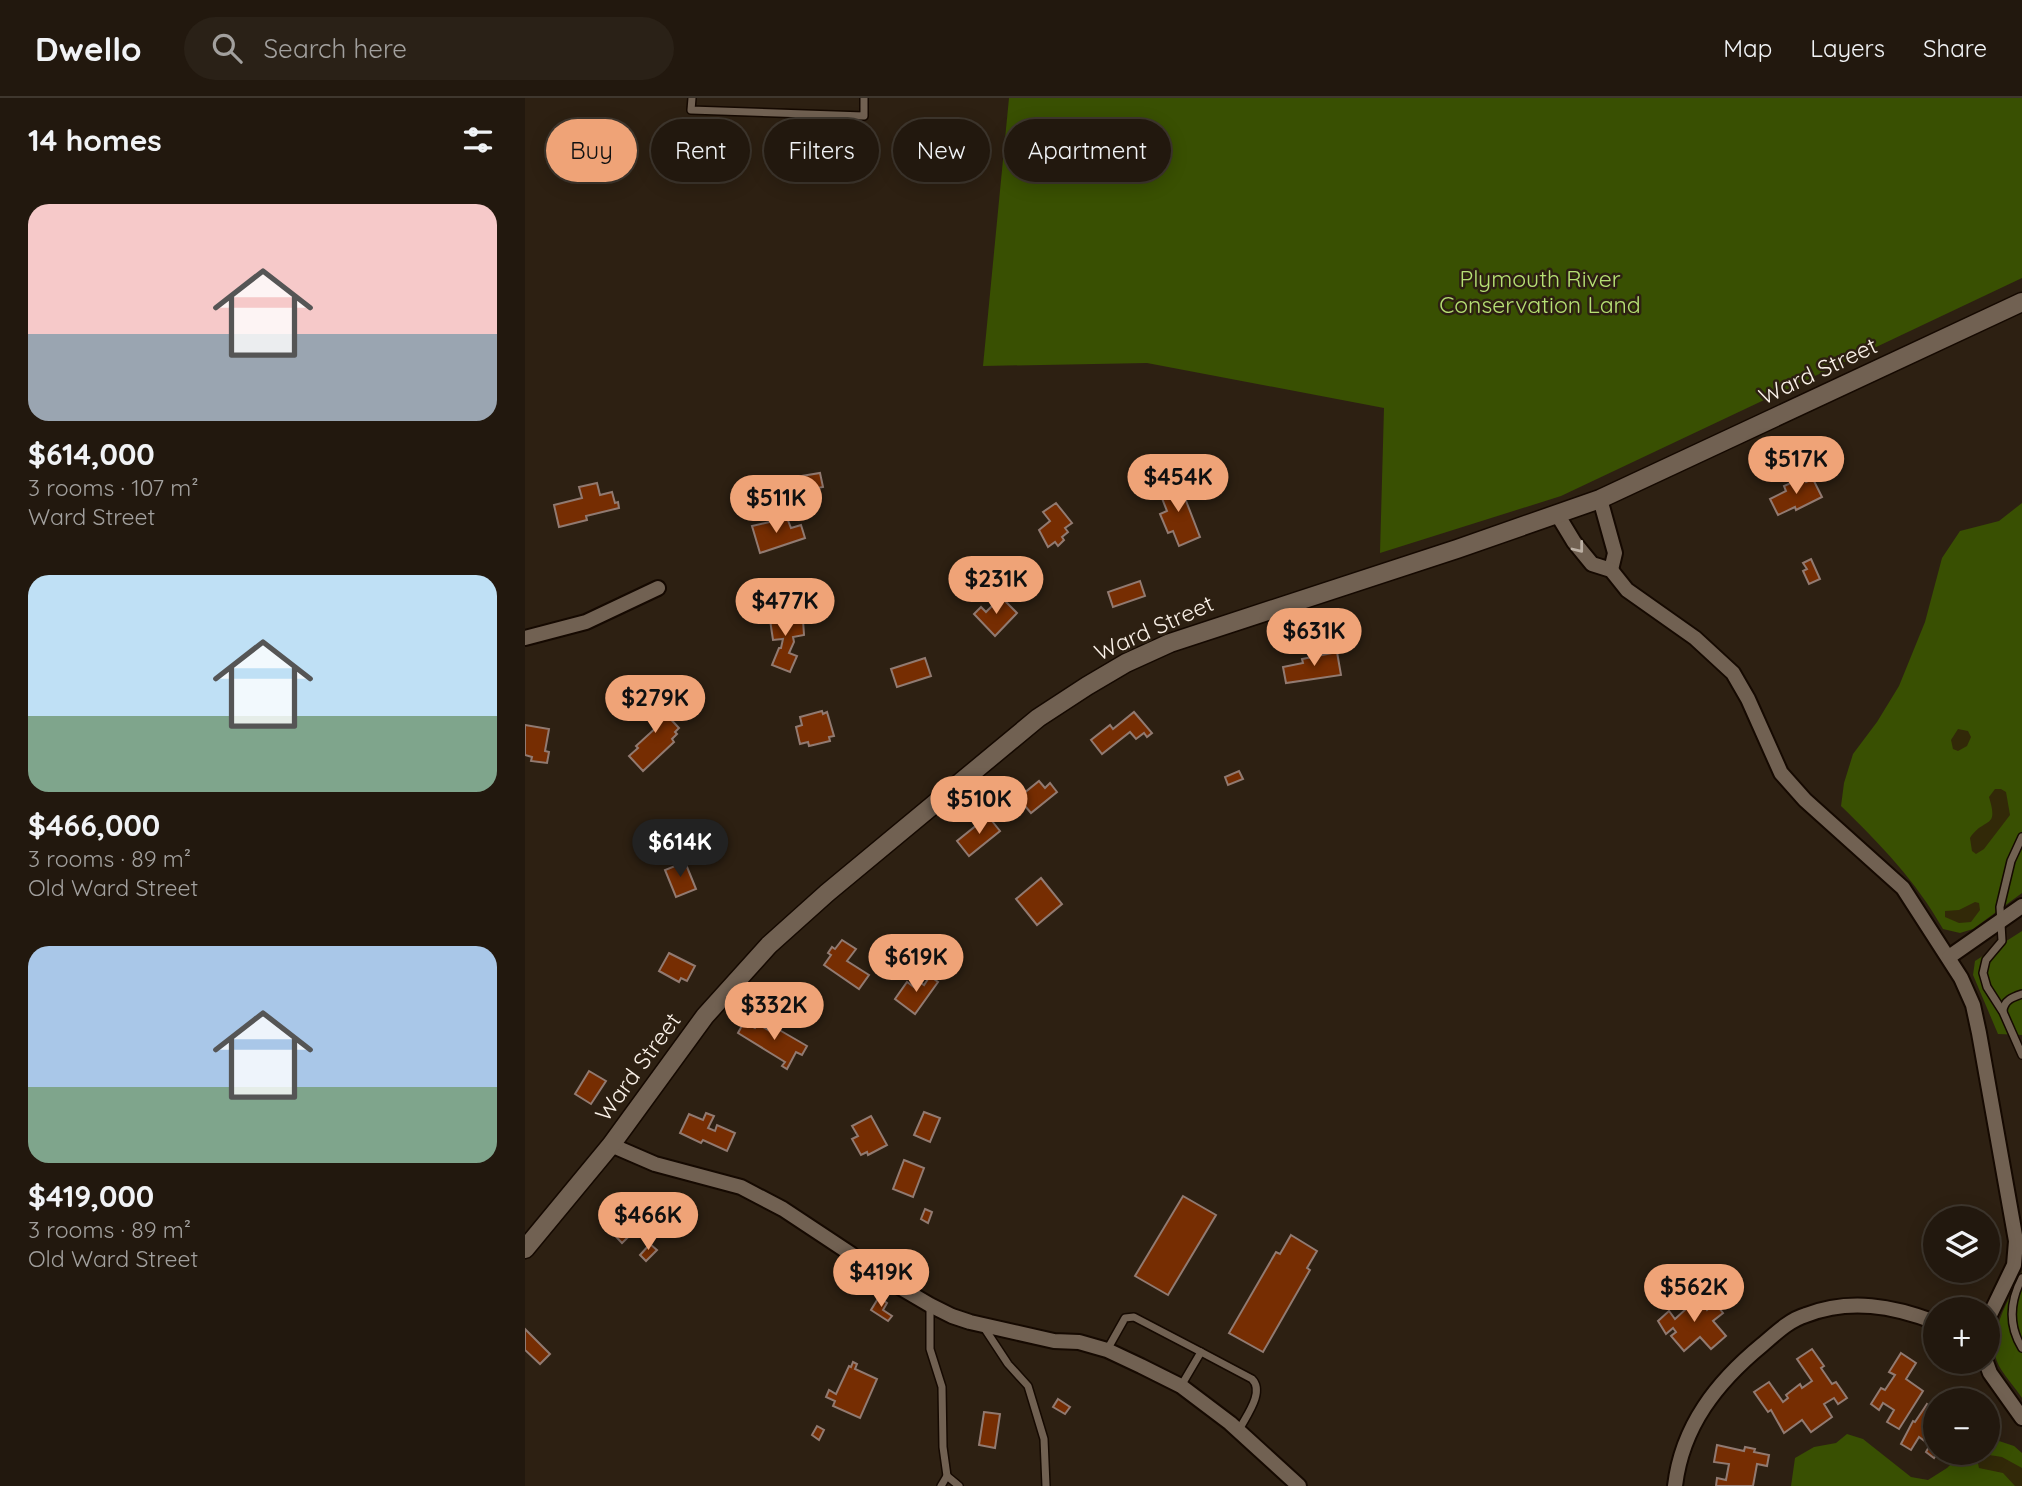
<!DOCTYPE html>
<meta charset="utf-8">
<style>
body{margin:0;font-family:Quicksand,sans-serif;background:#2a2117;color:#f1f3f6;height:100vh;display:flex;flex-direction:column;font-size:26px;white-space:nowrap}
*{box-sizing:border-box;margin:0}
p{font-size:23px;color:#a2a09e}
.icon{flex:none;width:38px;height:38px;fill:none;stroke:currentColor;stroke-width:2;stroke-linecap:round;stroke-linejoin:round}
.map{position:relative;flex:1;overflow:hidden}
.sheet{display:flex;flex-direction:column;background:#22180e;width:525px}
.sheet>*{flex:none}
.top-card{position:absolute;left:21px;top:21px;width:665px;height:63px;display:flex;gap:14px}
.tools{position:absolute;left:1398px;top:1108px;display:grid;gap:14px}
.tools a{display:grid;place-items:center;width:77px;height:77px;border-radius:50%;background:#22180e;box-shadow:0 4px 18px #0003,0 0 0 2px #3f372e;font-size:35px}
.price{position:absolute;translate:-50% -60px;padding:0 16px;border-radius:24px;background:#efa377;color:#111;font-size:23px;line-height:46px;filter:drop-shadow(0 2px 4px #0008)}
.price::after{content:'';position:absolute;left:50%;top:42px;width:21px;height:16px;margin-left:-10px;background:inherit;clip-path:polygon(0 0,100% 0,50% 100%)}
.price.active{background:#222;color:#fff}
ul{padding:0;list-style:none}
li{display:grid;align-content:center;gap:14px;height:371px;padding:0 28px}
li span{display:grid;place-items:center;height:217px;border-radius:21px;color:#555}
li>.icon{margin-inline-start:auto}
span .icon{width:126px;height:126px;fill:#fffc;stroke-width:1}
li b{font-size:30px}
h2{display:flex;justify-content:space-between;align-items:center;height:84px;padding:0 28px;font-size:30px}
.tag{padding:0 24px;border-radius:32px;background:#22180e;box-shadow:0 4px 18px #0003,0 0 0 2px #3f372e;font-size:24px;line-height:63px}
.tag.active{background:#efa377;color:#111}
header{display:flex;align-items:center;gap:42px;box-sizing:border-box;height:98px;padding:0 35px;background:#22180e;border-bottom:2px solid #3f372e}
header strong{font-size:33px}
nav{display:flex;gap:38px;margin-inline-start:auto;font-size:24px}
.search{width:490px;height:63px;background:#2a2117;display:flex;align-items:center;gap:18px;box-sizing:border-box;padding:0 24px;border-radius:38px;color:#a2a09e;font-size:26px}
main{display:flex;flex:1;min-height:0}
.map>svg:first-child{display:block}
</style>
<header>
<strong>Dwello</strong>
<div class="search"><svg class="icon" aria-label="search" viewBox="0 0 24 24"><circle cx="10" cy="10" r="6"/><path d="M15 15l6 6"/></svg>Search here</div>
<nav><a>Map</a><a>Layers</a><a>Share</a></nav>
</header>
<main>
<section class="sheet">
<h2>14 homes<svg class="icon" aria-label="filters" viewBox="0 0 24 24"><path d="M4 7h16M4 17h16"/><circle cx="9" cy="7" r="2"/><circle cx="15" cy="17" r="2"/></svg></h2>
<ul>
<li><span style="background:linear-gradient(#f6c9c9 60%,#9aa5b1 0)"><svg class="icon" aria-label="home" viewBox="0 0 24 24"><path d="M3 11l9-7 9 7M6 9v11h12V9"/></svg></span><div><b>$614,000</b><p>3 rooms · 107 m²</p><p>Ward Street</p></div></li>
<li><span style="background:linear-gradient(#bfe0f5 65%,#7fa58c 0)"><svg class="icon" aria-label="home" viewBox="0 0 24 24"><path d="M3 11l9-7 9 7M6 9v11h12V9"/></svg></span><div><b>$466,000</b><p>3 rooms · 89 m²</p><p>Old Ward Street</p></div></li>
<li><span style="background:linear-gradient(#a9c7e8 65%,#7fa58c 0)"><svg class="icon" aria-label="home" viewBox="0 0 24 24"><path d="M3 11l9-7 9 7M6 9v11h12V9"/></svg></span><div><b>$419,000</b><p>3 rooms · 89 m²</p><p>Old Ward Street</p></div></li>
</ul>
</section>
<div class="map">
<svg width="1497" height="1388" viewBox="0 0 1497 1388">
<rect width="100%" height="100%" fill="#2d2012"/>
<g fill="#395002">
<polygon points="484,0 1497,0 1497,180 1036,398 855,455 859,310 622,265 458,268"/>
<path d="M1497,405v390l-49,36 -13,4 -17,-4c-27,-48 -63,-85 -102,-123l3,-23 9,-29 24,-32 22,-36 26,-64 17,-64 18,-27 39,-10z"/>
<polygon points="1497,833 1497,937 1473,936 1448,877 1450,863"/>
<path d="M1497,1174v126c-7,-11 -17,-21 -23,-32 -15,-31 11,-66 23,-94z"/>
<polygon points="1322,1336 1338,1341 1386,1379 1403,1382 1422,1370 1437,1355 1463,1354 1463,1341 1465,1340 1489,1348 1497,1355 1497,1388 1266,1388 1270,1360 1289,1349 1311,1345"/>
</g>
<g fill="#322908">
<polygon points="1433,631 1443,633 1446,639 1442,648 1433,653 1428,651 1426,642"/>
<path d="M1470,691h6l5,3 4,23 -26,34 -8,5 -4,-3 -2,-13c15,-22 29,-8 19,-41z"/>
<polygon points="1450,804 1454,805 1455,812 1446,824 1434,825 1420,819 1420,813 1434,812"/>
<polygon points="1458,1356 1477,1359 1497,1370 1497,1388 1490,1388 1478,1375 1454,1370 1452,1361"/>
</g>
<g fill="#762d02" stroke="#917a71" stroke-width="2">
<polygon points="295,375 298,389 287,391 289,408 270,411 264,380"/>
<polygon points="1279,379 1281,384 1288,381 1297,399 1271,412 1270,409 1253,417 1245,401 1261,393 1259,388"/>
<polygon points="653,382 675,439 654,448 648,433 643,435 635,416 642,413 633,390"/>
<polygon points="72,385 75,397 87,394 90,405 93,404 94,410 61,418 62,422 34,429 29,407 57,400 54,389"/>
<polygon points="531,405 547,425 540,430 543,434 537,439 539,442 533,448 530,444 523,449 514,432 525,423 518,414"/>
<polygon points="262,420 266,430 276,427 280,440 235,455 227,428"/>
<polygon points="1286,461 1295,481 1284,486 1278,473 1282,471 1278,465"/>
<polygon points="615,483 620,498 588,509 583,494"/>
<polygon points="476,499 492,515 470,538 449,516 456,509 461,514"/>
<polygon points="264,513 266,524 278,522 279,537 268,539 269,544 264,555 272,558 265,574 247,567 254,550 256,550 258,541 248,542 244,515"/>
<polygon points="812,554 816,577 761,585 758,569 778,565 777,561"/>
<polygon points="400,560 406,578 372,589 366,571"/>
<polygon points="132,596 143,609 138,613 154,630 150,634 152,636 147,641 149,644 118,673 104,658 113,650 111,648 134,627 118,609"/>
<polygon points="297,613 298,616 302,614 309,638 304,639 305,643 284,648 283,644 275,646 271,629 277,627 275,619"/>
<polygon points="609,614 627,635 622,639 619,635 611,641 605,634 577,656 566,642 585,627 588,631"/>
<polygon points="0,627 24,631 20,653 24,654 22,665 6,663 7,659 0,657"/>
<polygon points="714,673 718,681 703,687 700,679"/>
<polygon points="514,683 520,690 525,685 532,694 506,715 493,700"/>
<polygon points="463,718 475,733 444,758 432,743"/>
<polygon points="160,764 171,791 151,799 140,772"/>
<polygon points="516,780 537,806 512,827 491,801"/>
<polygon points="317,842 331,851 322,863 344,877 334,891 299,867 306,857 303,855 307,849 310,851"/>
<polygon points="144,855 170,868 162,883 156,880 154,884 134,873"/>
<polygon points="405,878 413,884 390,916 370,901 382,884 389,889 393,883 399,887"/>
<polygon points="219,924 230,930 233,926 248,935 251,930 282,948 277,957 271,954 262,971 257,968 260,964 213,935"/>
<polygon points="64,973 81,983 66,1006 50,996"/>
<polygon points="399,1014 415,1020 405,1044 389,1037"/>
<polygon points="181,1015 189,1018 183,1030 190,1033 192,1027 210,1035 202,1053 178,1042 176,1045 155,1035 164,1016 178,1022"/>
<polygon points="346,1018 362,1047 343,1057 342,1054 336,1057 327,1041 333,1038 327,1028"/>
<polygon points="379,1062 399,1070 388,1099 368,1091"/>
<polygon points="658,1098 691,1117 643,1197 610,1178"/>
<polygon points="109,1105 123,1120 97,1145 82,1129"/>
<polygon points="400,1111 407,1114 403,1125 396,1121"/>
<polygon points="766,1137 792,1153 782,1170 785,1172 738,1254 704,1235 751,1154 755,1156"/>
<polygon points="125,1146 132,1152 121,1163 115,1157"/>
<polygon points="1164,1196 1175,1209 1178,1206 1182,1212 1190,1205 1198,1215 1188,1223 1201,1238 1186,1251 1175,1239 1159,1253 1146,1238 1151,1234 1148,1230 1141,1236 1133,1223 1144,1213 1150,1221 1161,1211 1155,1204"/>
<polygon points="354,1199 362,1205 358,1212 367,1218 363,1223 346,1212"/>
<polygon points="0,1231 25,1256 15,1266 0,1252"/>
<polygon points="1287,1251 1299,1268 1296,1270 1307,1286 1311,1284 1322,1300 1313,1306 1309,1300 1299,1306 1307,1319 1286,1334 1277,1322 1259,1335 1246,1312 1243,1314 1229,1294 1244,1284 1258,1304 1263,1300 1261,1297 1275,1286 1277,1290 1287,1283 1272,1261"/>
<polygon points="1376,1255 1391,1265 1381,1281 1398,1293 1374,1331 1362,1324 1369,1312 1358,1305 1354,1312 1346,1306 1356,1290 1360,1292 1370,1277 1364,1274"/>
<polygon points="328,1264 332,1266 330,1271 352,1281 335,1320 308,1308 310,1303 301,1299 304,1292 311,1296 324,1268 326,1269"/>
<polygon points="533,1301 545,1309 540,1316 528,1309"/>
<polygon points="1402,1306 1410,1312 1408,1318 1410,1319 1410,1354 1413,1354 1409,1360 1401,1354 1405,1347 1394,1339 1386,1352 1376,1346 1388,1323 1390,1324"/>
<polygon points="459,1314 475,1316 470,1350 454,1347"/>
<polygon points="292,1328 299,1332 294,1342 287,1337"/>
<polygon points="1192,1347 1219,1353 1220,1349 1230,1351 1229,1354 1244,1357 1242,1368 1232,1366 1228,1388 1191,1388 1192,1380 1201,1382 1204,1366 1189,1364"/>
</g>
<g fill="none" stroke-linecap="round" stroke-linejoin="round">
<defs>
<g id="service">
<polyline points="167,0 166,12 339,18 339,0"/>
<polyline points="1497,739 1486,763 1475,809 1477,843 1461,862 1458,875 1462,889 1478,914 1497,957"/>
<path d="M1478,913c1,-11 10,-14 19,-17"/>
<path d="M1497,1180c-12,23 -14,47 0,70"/>
<polyline points="405,1208 405,1251 417,1289 418,1349 422,1378 434,1388"/>
<polyline points="458,1228 483,1266 503,1288 519,1341 521,1388"/>
<polyline points="582,1252 600,1220 609,1219 676,1254"/>
<path d="M656,1288l20,-34 51,27c13,13 -6,37 -13,51"/>
<polyline points="416,1388 422,1378"/>
</g>
<g id="minor">
<polyline points="1075,401 1090,455 1086,472"/>
<polyline points="1032,416 1049,444 1067,466 1086,472 1102,492 1170,540 1208,575 1223,601 1256,675 1280,702 1378,790 1436,880 1448,907 1454,935 1491,1143 1489,1167 1463,1221"/>
<polyline points="0,540 61,524 133,490"/>
<polyline points="1424,859 1497,808"/>
<polyline points="86,1047 130,1066 216,1089 258,1111 326,1156 342,1170 405,1207 427,1218 445,1224 529,1243 554,1244 582,1252 616,1268 656,1288 705,1325 774,1388"/>
<polyline points="1461,1264 1465,1275 1497,1320"/>
<path d="M1150,1388c7,-60 42,-104 87,-141 13,-11 27,-25 44,-30 44,-17 87,-9 129,7"/>
</g>
<polyline id="tertiary" points="0,1151 86,1047 180,918 244,847 302,795 513,620 562,588 601,565 645,545 932,451 1075,401 1497,204"/>
</defs>
<use href="#service" stroke="#150901" stroke-width="10"/>
<use href="#minor" stroke="#150901" stroke-width="18"/>
<use href="#tertiary" stroke="#150901" stroke-width="21"/>
<use href="#service" stroke="#716152" stroke-width="7"/>
<use href="#minor" stroke="#716152" stroke-width="14"/>
<use href="#tertiary" stroke="#716152" stroke-width="18"/>
</g>
<defs><path id="oneway-chevron" d="M-2-3.5L2.5 0L-2 3.5" fill="none" stroke-width="1.6" stroke-linecap="round" stroke-linejoin="round" transform="scale(1.75)"/></defs>
<use stroke="#bcb0a4" href="#oneway-chevron" transform="translate(1054 450) rotate(52)"/>
<g text-anchor="middle" stroke-width="5" stroke-linejoin="round" paint-order="stroke">
<g font-size="23" fill="#b6e074" stroke="#2d2012">
<text x="1015" y="189">Plymouth River<tspan x="1015" dy="26">Conservation Land</tspan></text>
</g>
<g font-size="23" fill="#faf1e8" stroke="#2d2012">
<text transform="translate(1293 273) rotate(-25)" y="8">Ward Street</text>
<text transform="translate(629 530) rotate(-24)" y="8">Ward Street</text>
<text transform="translate(113 969) rotate(-54)" y="8">Ward Street</text>
</g>
</g>
</svg>
<div class="tools">
<a><svg class="icon" aria-label="layers" viewBox="0 0 24 24"><path d="M12 4l9 5-9 5-9-5zM3 14l9 5 9-5"/></svg></a>
<a>+</a>
<a>−</a>
</div>
<b class="price" style="left:1271px;top:398px">$517K</b>
<b class="price" style="left:653px;top:416px">$454K</b>
<b class="price" style="left:251px;top:437px">$511K</b>
<b class="price" style="left:471px;top:518px">$231K</b>
<b class="price" style="left:260px;top:540px">$477K</b>
<b class="price" style="left:789px;top:570px">$631K</b>
<b class="price" style="left:130px;top:637px">$279K</b>
<b class="price" style="left:454px;top:738px">$510K</b>
<b class="price active" style="left:155px;top:781px">$614K</b>
<b class="price" style="left:391px;top:896px">$619K</b>
<b class="price" style="left:249px;top:944px">$332K</b>
<b class="price" style="left:123px;top:1154px">$466K</b>
<b class="price" style="left:356px;top:1211px">$419K</b>
<b class="price" style="left:1169px;top:1226px">$562K</b>
<div class="top-card">
<a class="tag active">Buy</a>
<a class="tag">Rent</a>
<a class="tag">Filters</a>
<a class="tag">New</a>
<a class="tag">Apartment</a>
</div>
</div>
</main>
